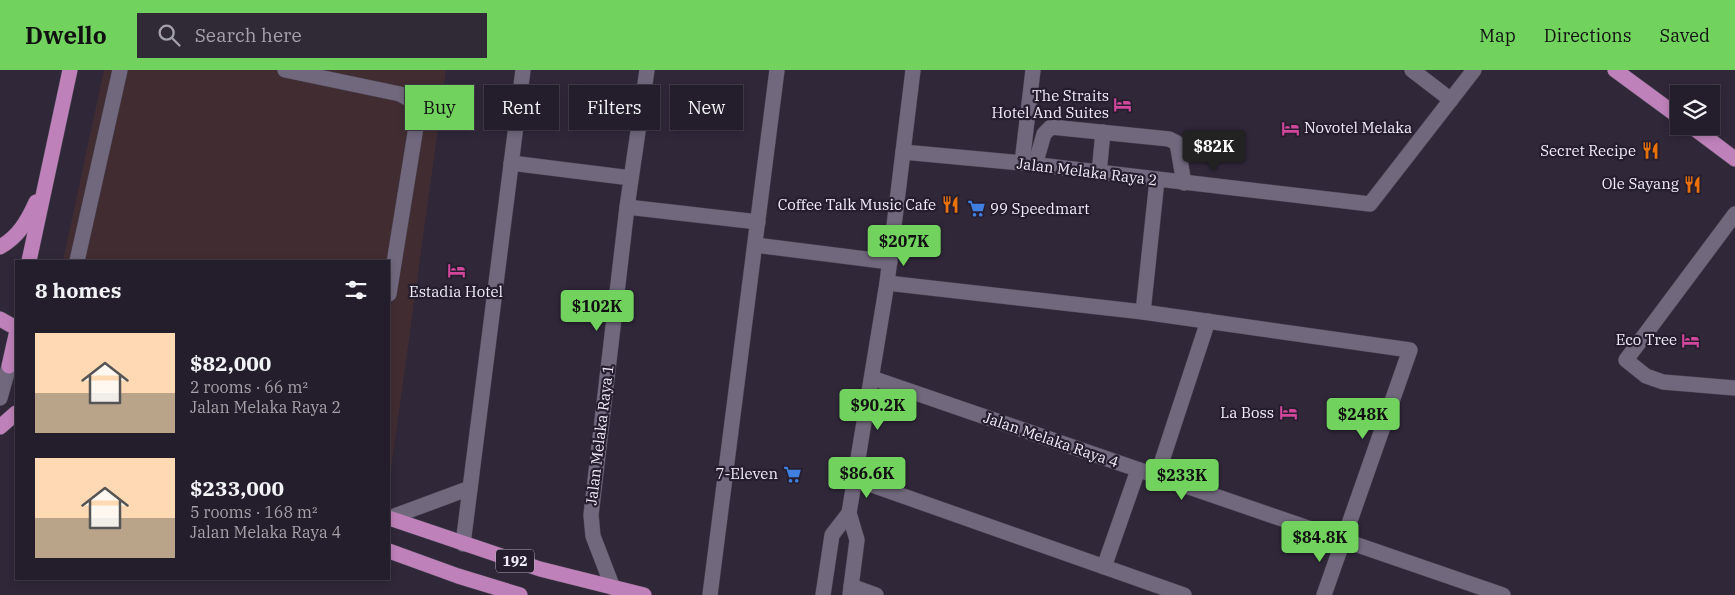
<!DOCTYPE html>
<meta charset="utf-8">
<style>
body{margin:0;font-family:"IBM Plex Serif",serif;background:#302a37;color:#f1f3f6;height:100vh;display:flex;flex-direction:column;font-size:19px;white-space:nowrap}
*{box-sizing:border-box;margin:0}
p{font-size:16px;color:#a3a2a9}
.icon{flex:none;width:28px;height:28px;fill:none;stroke:currentColor;stroke-width:2;stroke-linecap:round;stroke-linejoin:round}
.map{position:relative;flex:1;overflow:hidden}
.panel{position:absolute;left:15px;top:190px;width:375px;height:320px;display:flex;flex-direction:column;background:#241d2b;border-radius:0px;box-shadow:0 2px 8px #0003,0 0 0 1px #413b47}
.panel>*{flex:none}
.hud{position:absolute;left:405px;top:15px;width:475px;height:45px;display:flex;gap:10px}
.controls{position:absolute;left:1670px;top:15px;display:grid;gap:10px}
.controls a{display:grid;place-items:center;width:50px;height:50px;border-radius:0px;background:#241d2b;box-shadow:0 2px 8px #0003,0 0 0 1px #413b47;font-size:25px}
.price{position:absolute;translate:-50% -42px;padding:0 11px;border-radius:5px;background:#71d25e;color:#111;font-size:16px;line-height:32px;filter:drop-shadow(0 1px 2px #0008)}
.price::after{content:'';position:absolute;left:50%;top:30px;width:15px;height:11px;margin-left:-8px;background:inherit;clip-path:polygon(0 0,100% 0,50% 100%)}
.price.selected{background:#222;color:#fff}
ul{padding:0;list-style:none}
li{display:flex;align-items:center;gap:15px;height:125px;padding:0 20px}
li span{display:grid;place-items:center;flex:none;width:140px;height:100px;border-radius:0px;color:#555}
li>.icon{margin-inline-start:auto}
span .icon{width:60px;height:60px;fill:#fffc;stroke-width:1}
li b{font-size:21px}
h2{display:flex;justify-content:space-between;align-items:center;height:60px;padding:0 20px;font-size:21px}
.tag{padding:0 18px;border-radius:0px;background:#241d2b;box-shadow:0 2px 8px #0003,0 0 0 1px #413b47;font-size:18px;line-height:45px}
.tag.selected{background:#71d25e;color:#111}
header{display:flex;align-items:center;gap:30px;box-sizing:border-box;height:70px;padding:0 25px;background:#71d25e;color:#111}
header strong{font-size:24px}
nav{display:flex;gap:28px;margin-inline-start:auto;font-size:18px}
.search{width:350px;height:45px;background:#302a37;display:flex;align-items:center;gap:12px;box-sizing:border-box;padding:0 18px;border-radius:0px;color:#a3a2a9;font-size:19px}
.map>svg:first-child{display:block}
</style>
<header>
<strong>Dwello</strong>
<div class="search"><svg class="icon" aria-label="search" viewBox="0 0 24 24"><circle cx="10" cy="10" r="6"/><path d="M15 15l6 6"/></svg>Search here</div>
<nav><a>Map</a><a>Directions</a><a>Saved</a></nav>
</header>
<div class="map">
<svg width="1735" height="525" viewBox="0 0 1735 525">
<rect width="100%" height="100%" fill="#302739"/>
<polygon fill="#412d31" points="104,0 446,0 389,414 389,191 63,191"/>
<g fill="none" stroke-linecap="round" stroke-linejoin="round">
<defs>
<g id="minor">
<polyline points="285,0 400,24 414,32 417,51 389,224"/>
<polyline points="1412,0 1451,30"/>
<polyline points="903,82 1022,93 1370,134 1474,0"/>
<polyline points="511,93 631,108"/>
<polyline points="1022,93 1033,0"/>
<polyline points="1035,95 1044,64 1051,57 1169,69 1177,73 1184,113"/>
<polyline points="1099,103 1103,62"/>
<polyline points="627,137 758,152"/>
<polyline points="1735,144 1626,290 1646,306 1663,312 1735,318"/>
<polyline points="755,175 890,192"/>
<polyline points="77,191 120,0"/>
<polyline points="887,213 1143,242 1410,280 1324,525"/>
<polyline points="1143,242 1157,110"/>
<polyline points="872,308 1503,525"/>
<polyline points="0,328 9,296"/>
<polyline points="1157,406 1208,251"/>
<polyline points="855,409 1184,525"/>
<polyline points="389,448 470,418"/>
<polyline points="463,474 523,0"/>
<polyline points="1104,497 1138,400"/>
<polyline points="851,516 876,525"/>
<polyline points="613,518 593,466 591,445 627,137 647,0"/>
<polyline points="710,525 777,0"/>
<polyline points="823,525 832,465 849,443"/>
<polyline points="850,525 857,470 849,443 887,213 913,0"/>
</g>
<g id="major">
<polyline points="1615,0 1679,47"/>
<polyline points="1691,56 1735,89"/>
<path d="M0,177c18,-10 27,-25 36,-45"/>
<polyline points="29,191 70,0"/>
<polyline points="0,249 16,258"/>
<polyline points="9,296 16,265"/>
<polyline points="0,357 16,343"/>
<polyline points="389,448 540,499 644,525"/>
<polyline points="389,481 458,506 520,525"/>
</g>
</defs>
<use href="#minor" stroke="#4c4554" stroke-width="16"/>
<use href="#major" stroke="#4c4554" stroke-width="16"/>
<use href="#minor" stroke="#71687d" stroke-width="15"/>
<use href="#major" stroke="#be81b9" stroke-width="15"/>
</g>
<defs>
<symbol id="hotel-bare" viewBox="-9 -9 18 18"><path d="M-6-4.5h1.5V1H6V5H4.5V3h-9V5H-6ZM-4 0a1.8 1.8 0 1 1 3.6 0ZM.5 0V-2.5h3Q6-2.5 6 0Z" fill="#d1479c" stroke="#261e2f" stroke-width="2.5" paint-order="stroke"/></symbol>
<symbol id="restaurant-bare" viewBox="-9 -9 18 18"><path d="M-5-6h1v4h1v-4h1v4h1v-4h1v5L-1.5 .5V6h-2V.5L-5-1ZM5-6V6H3V1.5H1.5Q1.5-4 5-6Z" fill="#e8710a" stroke="#261e2f" stroke-width="2.5" paint-order="stroke"/></symbol>
<symbol id="supermarket-bare" viewBox="-9 -9 18 18"><path d="M-6-5.5h2.5l.6 2H6L4.5 2H-2.5L-4.4-4H-6ZM-1.5 3.2a1.3 1.3 0 1 0 .1 0ZM3 3.2a1.3 1.3 0 1 0 .1 0Z" fill="#3f7fe0" stroke="#261e2f" stroke-width="2.5" paint-order="stroke"/></symbol>
</defs>
<g fill-rule="evenodd">
<use href="#hotel-bare" x="1110" y="22" width="25" height="25"/>
<use href="#hotel-bare" x="1278" y="46" width="25" height="25"/>
<use href="#restaurant-bare" x="1638" y="68" width="25" height="25"/>
<use href="#restaurant-bare" x="1680" y="102" width="25" height="25"/>
<use href="#restaurant-bare" x="938" y="122" width="25" height="25"/>
<use href="#supermarket-bare" x="964" y="126" width="25" height="25"/>
<use href="#hotel-bare" x="444" y="188" width="25" height="25"/>
<use href="#hotel-bare" x="1678" y="258" width="25" height="25"/>
<use href="#hotel-bare" x="1276" y="330" width="25" height="25"/>
<use href="#supermarket-bare" x="780" y="392" width="25" height="25"/>
</g>
<g text-anchor="middle" stroke-width="4.5" stroke-linejoin="round" paint-order="stroke">
<rect fill="#261e2f" stroke="#b4aebc" stroke-width="1" x="496" y="479.5" width="38" height="23" rx="4"/>
<g font-size="14" font-weight="bold" fill="#f1ecf8">
<text x="515" y="496">192</text>
</g>
<g font-size="15" fill="#f1ecf8" stroke="#261e2f" text-anchor="end">
<text x="1109" y="31">The Straits<tspan x="1109" dy="17">Hotel And Suites</tspan></text>
<text x="1304" y="63" text-anchor="start">Novotel Melaka</text>
<text x="1636" y="86">Secret Recipe</text>
<text x="1679" y="119">Ole Sayang</text>
<text x="936" y="140">Coffee Talk Music Cafe</text>
<text x="990" y="144" text-anchor="start">99 Speedmart</text>
<text x="456" y="227" text-anchor="middle">Estadia Hotel</text>
<text x="1677" y="275">Eco Tree</text>
<text x="1274" y="348">La Boss</text>
<text x="778" y="409">7-Eleven</text>
</g>
<g font-size="15" fill="#f1ecf8" stroke="#261e2f">
<text transform="translate(1087 102) rotate(7)" y="5">Jalan Melaka Raya 2</text>
<text transform="translate(600 365) rotate(-83)" y="5">Jalan Melaka Raya 1</text>
<text transform="translate(1051 370) rotate(19)" y="5">Jalan Melaka Raya 4</text>
</g>
</g>
</svg>
<div class="controls">
<a><svg class="icon" aria-label="layers" viewBox="0 0 24 24"><path d="M12 4l9 5-9 5-9-5zM3 14l9 5 9-5"/></svg></a>
</div>
<b class="price selected" style="left:1214px;top:102px">$82K</b>
<b class="price" style="left:904px;top:197px">$207K</b>
<b class="price" style="left:597px;top:262px">$102K</b>
<b class="price" style="left:878px;top:361px">$90.2K</b>
<b class="price" style="left:1363px;top:370px">$248K</b>
<b class="price" style="left:867px;top:429px">$86.6K</b>
<b class="price" style="left:1182px;top:431px">$233K</b>
<b class="price" style="left:1320px;top:493px">$84.8K</b>
<div class="hud">
<a class="tag selected">Buy</a>
<a class="tag">Rent</a>
<a class="tag">Filters</a>
<a class="tag">New</a>
</div>
<section class="panel">
<h2>8 homes<svg class="icon" aria-label="filters" viewBox="0 0 24 24"><path d="M4 7h16M4 17h16"/><circle cx="9" cy="7" r="2"/><circle cx="15" cy="17" r="2"/></svg></h2>
<ul>
<li><span style="background:linear-gradient(#ffd9b3 60%,#b9a48a 0)"><svg class="icon" aria-label="home" viewBox="0 0 24 24"><path d="M3 11l9-7 9 7M6 9v11h12V9"/></svg></span><div><b>$82,000</b><p>2 rooms · 66 m²</p><p>Jalan Melaka Raya 2</p></div></li>
<li><span style="background:linear-gradient(#ffd9b3 60%,#b9a48a 0)"><svg class="icon" aria-label="home" viewBox="0 0 24 24"><path d="M3 11l9-7 9 7M6 9v11h12V9"/></svg></span><div><b>$233,000</b><p>5 rooms · 168 m²</p><p>Jalan Melaka Raya 4</p></div></li>
</ul>
</section>
</div>
